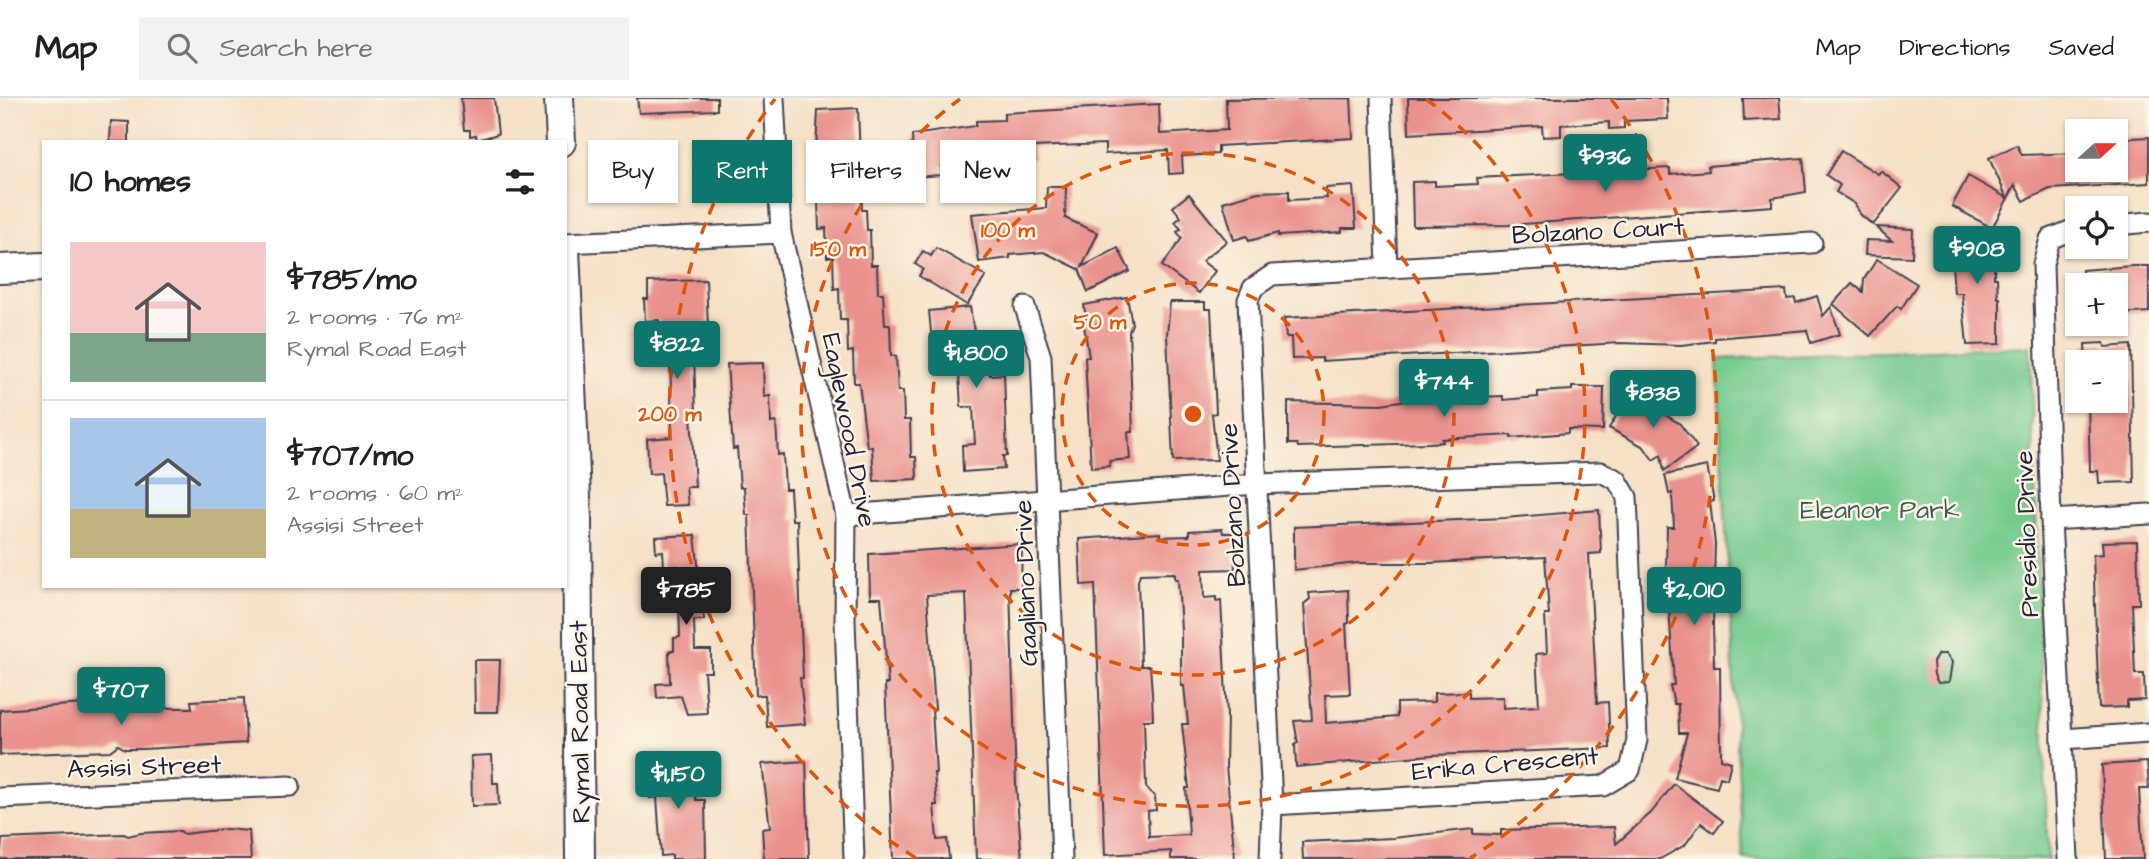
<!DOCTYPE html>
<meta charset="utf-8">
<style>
body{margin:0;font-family:"Architects Daughter",sans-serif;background:#f2f2f2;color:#202124;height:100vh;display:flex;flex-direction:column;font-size:26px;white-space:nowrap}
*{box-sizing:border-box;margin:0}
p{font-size:23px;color:#757577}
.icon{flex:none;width:38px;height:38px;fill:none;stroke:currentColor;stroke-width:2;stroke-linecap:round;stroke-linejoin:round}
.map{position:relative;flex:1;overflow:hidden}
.sheet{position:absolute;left:42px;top:42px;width:525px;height:448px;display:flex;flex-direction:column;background:#fff;border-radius:0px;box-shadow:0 2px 5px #0004}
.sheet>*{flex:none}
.guide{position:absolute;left:588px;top:42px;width:665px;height:63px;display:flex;gap:14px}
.needle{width:46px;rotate:69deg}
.fabs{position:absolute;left:2065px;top:21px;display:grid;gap:14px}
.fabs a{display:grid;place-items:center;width:63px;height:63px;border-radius:0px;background:#fff;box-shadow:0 2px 5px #0004;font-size:35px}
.price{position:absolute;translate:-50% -60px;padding:0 16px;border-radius:7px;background:#0f766e;color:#fff;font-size:23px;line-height:46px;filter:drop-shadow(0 2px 4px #0008)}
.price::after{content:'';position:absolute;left:50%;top:42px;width:21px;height:16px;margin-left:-10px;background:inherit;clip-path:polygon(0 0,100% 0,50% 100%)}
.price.active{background:#222;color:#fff}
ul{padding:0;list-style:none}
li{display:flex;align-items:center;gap:21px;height:175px;padding:0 28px}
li+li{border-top:2px solid #e0e0e0}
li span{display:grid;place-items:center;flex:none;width:196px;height:140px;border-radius:0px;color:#555}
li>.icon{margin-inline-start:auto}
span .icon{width:84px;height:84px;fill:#fffc;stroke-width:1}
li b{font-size:30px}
h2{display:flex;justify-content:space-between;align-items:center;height:84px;padding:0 28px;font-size:30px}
.chip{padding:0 24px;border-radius:0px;background:#fff;box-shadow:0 2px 5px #0004;font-size:24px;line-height:63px}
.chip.active{background:#0f766e;color:#fff}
header{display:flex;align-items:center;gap:42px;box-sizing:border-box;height:98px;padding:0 35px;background:#fff;border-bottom:2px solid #e0e0e0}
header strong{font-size:33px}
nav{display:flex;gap:38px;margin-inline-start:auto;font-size:24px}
.search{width:490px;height:63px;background:#f2f2f2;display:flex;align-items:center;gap:18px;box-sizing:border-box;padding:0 24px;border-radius:0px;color:#757577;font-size:26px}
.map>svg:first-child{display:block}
</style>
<header>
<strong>Map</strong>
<div class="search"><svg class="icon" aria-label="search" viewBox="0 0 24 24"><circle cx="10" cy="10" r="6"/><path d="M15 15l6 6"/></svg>Search here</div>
<nav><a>Map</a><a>Directions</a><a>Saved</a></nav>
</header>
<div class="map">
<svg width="2149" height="761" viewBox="0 0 2149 761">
<rect width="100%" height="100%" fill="#fcf5e5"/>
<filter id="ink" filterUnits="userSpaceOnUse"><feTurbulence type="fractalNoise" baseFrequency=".0143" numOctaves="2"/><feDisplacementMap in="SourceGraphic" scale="14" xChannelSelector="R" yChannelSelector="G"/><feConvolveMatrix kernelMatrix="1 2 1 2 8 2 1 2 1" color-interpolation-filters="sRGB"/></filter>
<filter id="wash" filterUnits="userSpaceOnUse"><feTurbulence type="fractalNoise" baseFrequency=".00686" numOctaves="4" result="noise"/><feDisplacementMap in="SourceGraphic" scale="28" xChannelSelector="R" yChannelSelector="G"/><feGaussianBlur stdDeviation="1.57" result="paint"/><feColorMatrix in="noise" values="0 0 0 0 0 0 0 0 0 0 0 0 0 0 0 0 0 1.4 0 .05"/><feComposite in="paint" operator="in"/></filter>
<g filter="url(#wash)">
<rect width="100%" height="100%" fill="#f6e1c7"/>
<polygon fill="#74ca8e" stroke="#4b7664" stroke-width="2" points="2030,248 2048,761 1743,761 1717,261"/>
<g id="blocks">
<g fill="#e9918d" fill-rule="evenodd">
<polygon points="461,0 494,0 498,36 477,42 476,37 470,38 470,32 464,32"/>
<polygon points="637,0 717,0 717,12 639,15"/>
<polygon points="1351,0 1353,40 1218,48 1218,56 1182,58 1183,75 1169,76 1168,52 1105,56 1105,46 1033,49 1033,61 947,64 947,68 941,68 942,77 914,79 912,37 976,28 976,23 1004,22 1004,15 1159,6 1160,36 1227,32 1226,1"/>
<polygon points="1408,0 1667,0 1668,21 1624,23 1624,30 1609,31 1609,24 1561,27 1561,38 1543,39 1542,28 1409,36"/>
<polygon points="1743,0 1779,0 1781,21 1744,23"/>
<polygon points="858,10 862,112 866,112 867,132 870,132 871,167 877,167 878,195 883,195 885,227 890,227 891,258 896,258 898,293 903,293 904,322 910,322 911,359 916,359 917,381 874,383 872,349 867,349 859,285 854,285 853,253 848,254 847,222 840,222 839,190 834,191 833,158 827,159 826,130 819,131 816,51 818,12"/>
<polygon points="111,23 129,24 129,44 110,44"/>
<polygon points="2149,39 2149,85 2050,91 2024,103 2015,87 1992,130 1952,108 1968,78 2007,100 1989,60 2017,47 2022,57 2077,55 2077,72 2116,72 2116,41"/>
<polygon points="1841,53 1878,76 1881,73 1902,90 1873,127 1860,116 1855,106 1836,94 1840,87 1826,77"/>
<polygon points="1803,60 1806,94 1772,100 1772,108 1509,127 1413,128 1412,84 1435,83 1435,88 1478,86 1477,80 1670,70 1670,76 1709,73 1708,68"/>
<polygon points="1353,88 1356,130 1342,130 1342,134 1278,138 1278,135 1249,143 1247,138 1234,142 1223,104 1258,94 1289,93 1289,102 1327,100 1326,90"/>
<polygon points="1047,89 1066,89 1065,120 1098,135 1082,169 1118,150 1130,173 1088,194 1079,171 1044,154 1010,157 1010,160 979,164 972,116 1046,110"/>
<polygon points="1189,96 1227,143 1202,163 1215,173 1199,195 1162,168 1182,140 1177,134 1181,131 1175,124 1181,119 1173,109"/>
<polygon points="1876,129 1913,131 1912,159 1865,157 1866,142 1892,143"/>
<polygon points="1950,136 1995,136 1994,180 1997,180 1998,200 2000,200 2000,246 1967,247 1962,195 1954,195"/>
<polygon points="936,150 986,178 967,207 919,178 923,171 915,166 923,153 931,158"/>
<polygon points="1877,161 1917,186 1901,211 1897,208 1870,238 1833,206 1852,185 1863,194 1864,181"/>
<polygon points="2133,168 2149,168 2149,214 2116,216 2116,187 2083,187 2082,172"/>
<polygon points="706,182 708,228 693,228 696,316 691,316 695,389 686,389 688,407 664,408 661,375 649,376 647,341 672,339 670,252 665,252 664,244 660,245 659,222 645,223 644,201 648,201 648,184"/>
<polygon points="1786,192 1787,201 1795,200 1796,205 1817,198 1823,218 1831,209 1840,236 1811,245 1807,232 1715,240 1715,243 1681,247 1620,245 1322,263 1322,260 1292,261 1291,239 1286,239 1284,220"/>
<polygon points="1127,199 1132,226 1129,233 1133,334 1128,334 1130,361 1109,363 1110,368 1091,370 1085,259 1089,259 1083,221 1086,221 1084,207"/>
<polygon points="1170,204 1205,204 1205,211 1211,211 1216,315 1212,316 1217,362 1173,363 1167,237"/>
<polygon points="970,209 976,246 988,246 990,277 1004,276 1007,358 1003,358 1004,371 963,374 962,347 975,346 973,309 961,309 957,242 932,244 929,213"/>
<polygon points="2104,245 2105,249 2131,247 2134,384 2099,385 2098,373 2090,373 2088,303 2116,303 2116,264 2086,264 2085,246"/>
<polygon points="763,265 764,299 770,298 771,325 776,324 778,357 783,356 785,391 790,391 792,422 797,422 803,580 800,580 805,626 767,629 765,597 756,597 749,417 746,417 744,389 740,389 737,350 733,351 727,266"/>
<polygon points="1572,289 1604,289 1603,332 1568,331 1568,335 1511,340 1511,337 1442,341 1443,344 1429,345 1298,349 1297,346 1288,346 1288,304 1381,306 1413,301 1478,302 1478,299 1503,298 1503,302 1538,299 1538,294 1572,292"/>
<polygon points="1637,293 1649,300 1646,305 1680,326 1697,349 1664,373 1661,357 1653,362 1644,349 1609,330 1630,295 1634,297"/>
<polygon points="1707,368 1714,403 1710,404 1715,446 1713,526 1714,569 1720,569 1721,661 1731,664 1727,681 1720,679 1717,690 1675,680 1687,635 1679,635 1678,606 1674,606 1670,587 1674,587 1673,568 1666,468 1667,429 1674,429 1672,395 1669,396 1665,377"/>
<polygon points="1599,412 1601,455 1589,456 1597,605 1608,604 1610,650 1431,657 1296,669 1295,646 1298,645 1294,623 1312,622 1304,506 1310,501 1309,495 1348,492 1349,525 1346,526 1350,596 1325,597 1326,625 1397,619 1397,605 1434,604 1434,595 1469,594 1469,600 1503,599 1503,610 1539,608 1536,556 1547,555 1545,517 1549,517 1545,459 1431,465 1358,465 1294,472 1294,429 1505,420"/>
<path d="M1222,431l1,4h10l2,36 -32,1 1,28 12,-1v4l5,-1 6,116 -1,50 9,93h-64v-8l-66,4 -10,-271 -14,1 -2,-46 81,-6v4l29,-1v-5zM1175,475v6h3l3,51v56h3l4,38h-6l7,64h-3l3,47 -40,2 -1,-26 8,-1 -1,-13 -9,-10 -2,-67h9l-1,-27 -2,-27h-9l-3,-85 2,-7z"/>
<polygon points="695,437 704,522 694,522 695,552 711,552 711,574 704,574 707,615 687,616 681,598 657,600 656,586 670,585 669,553 674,553 674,540 680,539 678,468 664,469 663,453 656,454 655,439"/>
<polygon points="2137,443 2139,506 2132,506 2135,576 2144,576 2145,602 2127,603 2127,609 2099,610 2093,457 2103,456 2102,444"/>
<polygon points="1022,446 1021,490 1010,490 1016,688 1022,761 976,761 966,495 927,497 935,611 932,612 936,675 934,675 937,707 934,707 937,742 947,741 949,761 893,761 885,586 888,586 881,500 870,500 869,456"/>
<polygon points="1938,556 1946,556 1952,564 1949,584 1938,585 1934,577 1933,564"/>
<polygon points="474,562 500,562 498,614 475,614"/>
<polygon points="244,600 246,645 143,651 125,651 118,647 110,653 0,657 0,612 84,606 164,605 164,610 192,610 191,603"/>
<polygon points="492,657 493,685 498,685 499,707 472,708 471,658"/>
<polygon points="806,663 809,761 764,761 762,731 770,730 762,666"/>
<polygon points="692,664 696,702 705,702 706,761 672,761 672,757 661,758 657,699 650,700 647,667"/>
<polygon points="2147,664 2149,691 2139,691 2143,761 2106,761 2102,667"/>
<polygon points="1674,686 1723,723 1714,735 1701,725 1685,747 1660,761 1303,761 1302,744 1393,740 1473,731 1473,736 1501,737 1501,732 1614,729 1616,746 1651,715"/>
<polygon points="226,731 249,733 251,761 0,761 2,741 124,736 128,738 141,735 180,733 184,736"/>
</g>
</g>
</g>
<g filter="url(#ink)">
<use href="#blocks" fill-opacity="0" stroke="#423f50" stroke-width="2"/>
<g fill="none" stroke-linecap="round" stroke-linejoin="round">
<defs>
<g id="street">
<polyline points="774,0 781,135 846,417 845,523 854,761"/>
<polyline points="1381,0 1387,170"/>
<polyline points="2116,127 2149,124"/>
<polyline points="565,145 781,135"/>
<polyline points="1025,209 1041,259 1062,761"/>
<polyline points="846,417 1257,386 1601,374 1617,382 1627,399 1637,642 1630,672 1603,688 1272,707"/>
<polyline points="2051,422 2149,416"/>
<polyline points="2062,641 2149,635"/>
<polyline points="0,700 290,688"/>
<polyline points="1270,761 1272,707 1248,202 1253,190 1272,177 1812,145"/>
<polyline points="2068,761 2051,422 2043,166 2050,141 2077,130"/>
</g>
<g id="secondary">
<polyline points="559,0 561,44"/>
<polyline points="565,151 577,422 580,761"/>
<polyline points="0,171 44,169"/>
</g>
</defs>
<use href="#street" stroke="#423f50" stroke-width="23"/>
<use href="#secondary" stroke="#423f50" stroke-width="32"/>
<use href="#street" stroke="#fff" stroke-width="19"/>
<use href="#secondary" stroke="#fff" stroke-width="28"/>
</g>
</g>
<g fill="none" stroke="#de560e" stroke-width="3.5" stroke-dasharray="12 9">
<circle cx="1193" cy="316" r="131"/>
<circle cx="1193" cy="316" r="261"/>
<path d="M1426 1A392 392 0 1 1 960 1"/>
<path d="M916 760A523 523 0 0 1 775 1M1611 1A523 523 0 0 1 1470 760"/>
</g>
<g text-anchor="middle" stroke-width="5" stroke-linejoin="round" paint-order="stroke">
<g font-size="26" fill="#22223b" stroke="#fcf5e5">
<text transform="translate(1598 132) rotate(-3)" y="9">Bolzano Court</text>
<text transform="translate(850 332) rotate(79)" y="9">Eaglewood Drive</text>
<text transform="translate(1232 407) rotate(-93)" y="9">Bolzano Drive</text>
<text transform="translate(2026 436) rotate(-92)" y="9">Presidio Drive</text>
<text transform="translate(1025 485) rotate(-92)" y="9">Gagliano Drive</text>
<text transform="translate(579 624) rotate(-91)" y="9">Rymal Road East</text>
<text transform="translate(1505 665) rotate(-5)" y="9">Erika Crescent</text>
<text transform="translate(144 668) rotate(-2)" y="9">Assisi Street</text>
</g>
<g font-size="26" fill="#3f5d58" stroke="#fcf5e5">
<text x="1880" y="420">Eleanor Park</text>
</g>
</g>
<circle cx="1193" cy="316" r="10" fill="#de560e" stroke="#fcf5e5" stroke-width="3.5"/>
<g font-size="21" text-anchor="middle" font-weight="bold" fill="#de560e" stroke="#fcf5e5" stroke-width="5" stroke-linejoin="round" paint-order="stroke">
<text x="1008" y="139">100 m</text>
<text x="838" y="158">150 m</text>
<text x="1100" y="231">50 m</text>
<text x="670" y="323">200 m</text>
</g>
</svg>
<div class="fabs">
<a><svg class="needle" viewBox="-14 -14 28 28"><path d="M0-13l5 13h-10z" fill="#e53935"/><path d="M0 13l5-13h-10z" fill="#757577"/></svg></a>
<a><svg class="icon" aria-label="locate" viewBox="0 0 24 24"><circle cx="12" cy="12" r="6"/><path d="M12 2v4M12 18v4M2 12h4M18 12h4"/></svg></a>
<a>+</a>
<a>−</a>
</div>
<b class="price" style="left:1605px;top:96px">$936</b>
<b class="price" style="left:1977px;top:188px">$908</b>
<b class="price" style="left:677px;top:283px">$822</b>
<b class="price" style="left:976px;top:292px">$1,800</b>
<b class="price" style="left:1444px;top:321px">$744</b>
<b class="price" style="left:1653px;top:332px">$838</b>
<b class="price active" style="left:686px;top:529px">$785</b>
<b class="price" style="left:1694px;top:529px">$2,010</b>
<b class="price" style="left:121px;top:629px">$707</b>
<b class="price" style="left:678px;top:713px">$1,150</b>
<div class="guide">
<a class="chip">Buy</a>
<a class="chip active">Rent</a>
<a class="chip">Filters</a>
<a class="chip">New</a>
</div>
<section class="sheet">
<h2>10 homes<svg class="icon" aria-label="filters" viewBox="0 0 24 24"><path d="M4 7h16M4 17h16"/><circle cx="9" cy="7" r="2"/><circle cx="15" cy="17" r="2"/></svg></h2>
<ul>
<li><span style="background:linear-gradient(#f6c9c9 65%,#7fa58c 0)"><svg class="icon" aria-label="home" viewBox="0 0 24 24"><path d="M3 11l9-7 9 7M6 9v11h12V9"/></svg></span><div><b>$785/mo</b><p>2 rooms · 76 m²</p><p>Rymal Road East</p></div></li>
<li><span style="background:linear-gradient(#a9c7e8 65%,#c2b280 0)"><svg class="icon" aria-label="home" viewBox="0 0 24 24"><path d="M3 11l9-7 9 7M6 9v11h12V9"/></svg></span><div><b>$707/mo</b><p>2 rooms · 60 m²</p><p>Assisi Street</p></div></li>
</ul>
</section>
</div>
